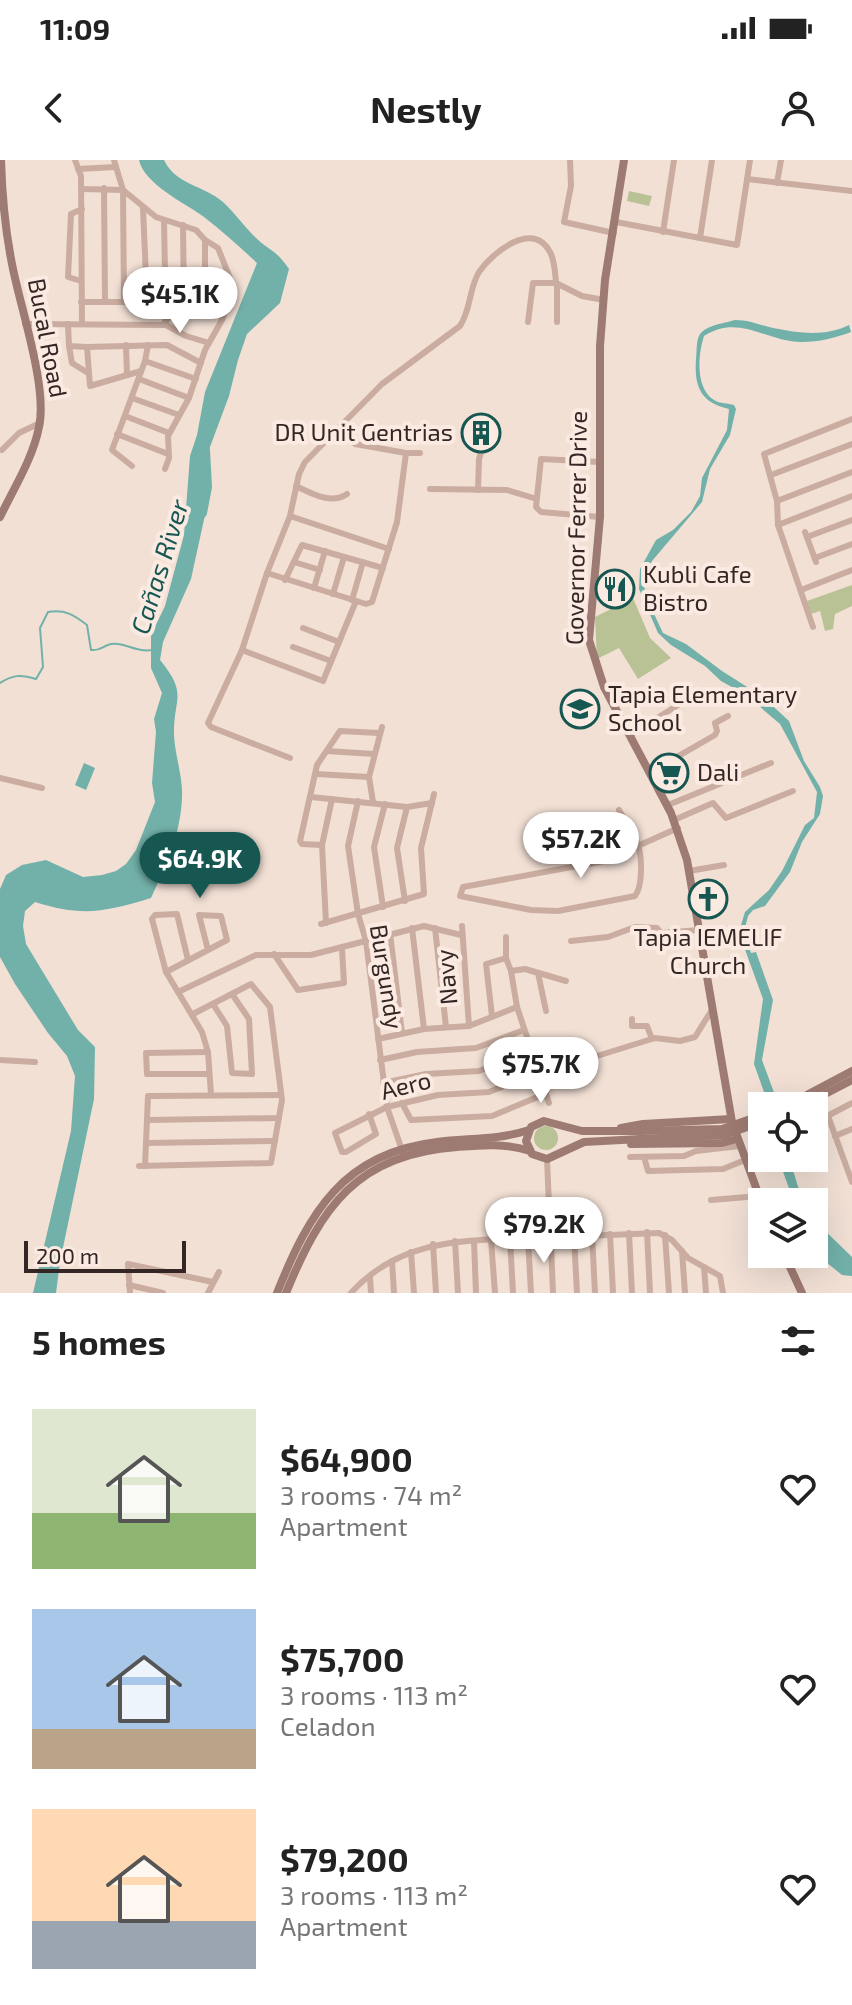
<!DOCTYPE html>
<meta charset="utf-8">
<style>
body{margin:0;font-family:"Exo 2",sans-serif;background:#f6f6f6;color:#222;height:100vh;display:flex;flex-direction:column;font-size:30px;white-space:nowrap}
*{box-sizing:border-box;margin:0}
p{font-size:26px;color:#767676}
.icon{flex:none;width:44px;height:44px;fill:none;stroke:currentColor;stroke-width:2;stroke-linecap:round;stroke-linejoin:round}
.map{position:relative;height:1133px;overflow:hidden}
.details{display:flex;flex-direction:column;background:#fff;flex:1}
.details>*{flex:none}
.tools{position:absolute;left:748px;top:932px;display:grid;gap:16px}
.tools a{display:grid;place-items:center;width:80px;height:80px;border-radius:0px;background:#fff;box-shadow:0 8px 32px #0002;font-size:40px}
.scale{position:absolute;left:24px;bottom:20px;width:162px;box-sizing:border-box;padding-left:8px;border:4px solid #342624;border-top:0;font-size:22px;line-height:28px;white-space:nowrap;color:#342624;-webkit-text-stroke:6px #faeae1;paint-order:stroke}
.price{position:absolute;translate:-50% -68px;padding:0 18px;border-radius:28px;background:#fff;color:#222;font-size:26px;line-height:52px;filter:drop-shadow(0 2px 4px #0008)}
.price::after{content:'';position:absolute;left:50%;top:48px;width:24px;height:18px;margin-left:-12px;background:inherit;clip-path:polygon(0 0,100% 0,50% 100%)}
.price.active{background:#175752;color:#fff}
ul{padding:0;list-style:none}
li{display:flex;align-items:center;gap:24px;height:200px;padding:0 32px}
li span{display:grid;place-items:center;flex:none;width:224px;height:160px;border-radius:0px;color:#555}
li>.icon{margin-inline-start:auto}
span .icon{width:96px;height:96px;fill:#fffc;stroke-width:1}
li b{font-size:34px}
h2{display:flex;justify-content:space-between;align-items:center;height:96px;padding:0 32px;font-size:34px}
.status{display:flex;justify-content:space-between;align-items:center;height:56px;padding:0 40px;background:#fff;direction:ltr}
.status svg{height:22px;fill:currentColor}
header{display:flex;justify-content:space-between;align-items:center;height:104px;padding:0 32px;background:#fff;font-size:36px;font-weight:700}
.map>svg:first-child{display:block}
</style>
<div class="status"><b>11:09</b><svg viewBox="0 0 49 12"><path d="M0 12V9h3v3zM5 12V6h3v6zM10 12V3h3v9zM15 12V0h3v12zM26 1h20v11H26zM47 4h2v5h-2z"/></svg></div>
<header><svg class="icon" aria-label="back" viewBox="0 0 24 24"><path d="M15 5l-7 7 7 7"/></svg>Nestly<svg class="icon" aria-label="person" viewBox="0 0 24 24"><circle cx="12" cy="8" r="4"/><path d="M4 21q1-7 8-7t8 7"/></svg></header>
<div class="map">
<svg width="852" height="1133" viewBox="0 0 852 1133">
<rect width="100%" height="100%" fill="#f2e0d5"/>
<g fill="#b9c294">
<polygon points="629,31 652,36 649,46 627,41"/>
<polygon points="852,425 852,446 835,454 833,469 825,471 820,451 811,454 807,441"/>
<polygon points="633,438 650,478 671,498 638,519 619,488 597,499 595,457"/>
<circle cx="546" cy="978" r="12"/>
</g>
<g fill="#72b1a9">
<path d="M139,0h25c12,25 39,25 59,42 11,10 20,23 30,33 14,15 23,14 36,34l-9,34 -33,31 -9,26 -9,36 -25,67 1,52 -14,64 -28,63 -3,18c29,35 13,38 14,75 1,21 9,42 8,62 -1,36 -16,69 -31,101 -46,14 -69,19 -116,4l-10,9 -2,15 3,18 52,86 17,17 -1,52 -34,163 -4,31h-23l38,-162 4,-55 -8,-20 -19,-23 -33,-49 -15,-27v-68l6,-14 16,-10 24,-5 37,17 19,-2 14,-4 10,-7 10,-14 19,-48 -3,-19 4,-51 -2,-13 8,-26 -11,-25v-33l14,-29 19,-71 6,-79 7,-21 8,-43 52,-129c-17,-16 -34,-31 -53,-46 -19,-14 -60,-33 -65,-57z"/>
<path d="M735,160c15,0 24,5 38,8 26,5 52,9 76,-3l2,7c-16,6 -32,10 -49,10 -36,0 -63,-29 -98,-6 -6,19 -9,52 10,64 6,4 14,3 20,5l2,4 -6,26 -20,34 -8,33 -50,59 -9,21 4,17 16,34 23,11 36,27 41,26 26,24 15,40 16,26 3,9 -3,18 -18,28 -12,30 -25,34 -12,4 -5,6 -4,16 7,21 5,-1 17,48 -11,60 17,46h-10l-15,-42 9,-65 -20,-55 -2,-19 4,-13 24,-22 13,-19 23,-46 9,-7 3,-26 -37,-68 -34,-29 -25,-14 -16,-15 -34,-21 -13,-12 -19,-44 1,-20 16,-29 17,-10 18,-18 9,-16 2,-18 25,-48 2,-21c-28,-6 -35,-22 -33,-50 1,-8 0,-19 4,-25 7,-9 25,-11 35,-14z"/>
<polygon points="84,603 95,608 86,630 75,625"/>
<polygon points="778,998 789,998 803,1042 794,1042"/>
<polygon points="814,1060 852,1097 852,1116 842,1115 816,1094"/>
</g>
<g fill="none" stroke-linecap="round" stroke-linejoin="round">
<path stroke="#72b1a9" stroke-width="2" d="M0,523c13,-8 20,-9 36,-4l7,-12 -3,-39 8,-16c17,-3 26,3 39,13l4,25c10,1 11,-4 20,-6 13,-3 24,9 41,6"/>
<polyline stroke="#72b1a9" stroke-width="10" points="202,353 207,327 205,290"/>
<g stroke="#caada0" stroke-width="6">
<polyline points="75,0 81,16 82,164"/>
<polyline points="114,0 123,30 124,142"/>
<polyline points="570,0 571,26 564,62 614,73"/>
<polyline points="78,9 116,7"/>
<polyline points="747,19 852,31"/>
<polyline points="777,23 781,0"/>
<polyline points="104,28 105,142"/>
<polyline points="82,29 123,30 156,57 196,70 205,80 218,88 230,118 228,145 222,160 205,190 189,238 168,276 169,298 165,309"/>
<polyline points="143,48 147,141"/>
<polyline points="164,60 166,165"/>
<polyline points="616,62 737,85 750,0"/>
<polyline points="183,65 184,144"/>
<polyline points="663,72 674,0"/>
<polyline points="700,78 712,0"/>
<polyline points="81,121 68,117 71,54 82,49"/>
<polyline points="205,139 205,80"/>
<polyline points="81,142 164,142"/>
<polyline points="165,161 184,144 228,135"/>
<polyline points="528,162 533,123 556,123"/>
<polyline points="557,162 557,124"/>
<polyline points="25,164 166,165 186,176 209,183"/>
<polyline points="68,164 69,186 87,187"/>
<polyline points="126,185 127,215"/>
<polyline points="69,186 72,203 88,213"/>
<polyline points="145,201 196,219"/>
<polyline points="141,211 90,226 87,187 167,185 201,203"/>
<polyline points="139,219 189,238"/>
<polyline points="132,238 179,255"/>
<polyline points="125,256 169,273"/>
<polyline points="117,274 168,294"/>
<polyline points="2,290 19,273 40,263"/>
<polyline points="406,293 420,293"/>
<polyline points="132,306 112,290 145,201 148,185"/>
<polyline points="771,315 852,284"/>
<path d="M296,326c15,7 35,19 51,8"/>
<polyline points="430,329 507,330 537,339"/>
<polyline points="478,330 479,299 488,271"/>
<polyline points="777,341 852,312"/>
<polyline points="600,357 541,352 536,347 541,299 600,302"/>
<polyline points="778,365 852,336"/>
<polyline points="805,372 816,402"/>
<polyline points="807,377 852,360"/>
<path d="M389,389l-99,-33 9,-42 6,-12 77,-78 78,-58c11,-16 9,-38 19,-54 13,-19 54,-53 71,-20 5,9 5,21 6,31l26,13 22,4"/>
<polyline points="815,398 852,384"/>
<polyline points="294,402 320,410"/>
<polyline points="267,413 366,444 372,442 397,362 406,293 355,284"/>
<polyline points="285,420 302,385 383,408"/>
<polyline points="314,428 325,391"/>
<polyline points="801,430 852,410"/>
<polyline points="333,434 344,397"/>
<polyline points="352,440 363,402"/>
<polyline points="813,467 778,365 777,341 764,294 852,259"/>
<polyline points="303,468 339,482"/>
<polyline points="293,487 331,501"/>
<polyline points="242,490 323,521 356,441"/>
<polyline points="630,575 694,535"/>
<polyline points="327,591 374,594"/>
<polyline points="290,598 211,567 208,563 242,490 267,413 290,356"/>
<polyline points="649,613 715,575 717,571 715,563 728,556"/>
<polyline points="316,614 369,617"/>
<polyline points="0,618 42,628"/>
<polyline points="311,637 407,647 432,643"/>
<polyline points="358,641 348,686 358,754 366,781 387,947 403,993"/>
<polyline points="373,642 369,617 382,567"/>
<polyline points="668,645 771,603"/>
<path d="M619,650c6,11 14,23 19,35 4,12 5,41 -3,51l-77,15 -27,-1 -71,-14 3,-9 141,-26 74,-33"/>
<polyline points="674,660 713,643 726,658 793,631"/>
<polyline points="322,685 302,684 300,681 317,605 340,571 379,573"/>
<polyline points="689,711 724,705"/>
<polyline points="405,741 397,688 407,647"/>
<polyline points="383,747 374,687 385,644"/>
<polyline points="326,763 322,685 332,639"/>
<polyline points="321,764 424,734 421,688 434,634"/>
<polyline points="462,766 469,866"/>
<polyline points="412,768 424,869"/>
<polyline points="435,768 446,867"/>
<polyline points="390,773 402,873"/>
<polyline points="506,777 506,798 511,811 517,847 549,943"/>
<polyline points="571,781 608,777 635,767 657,768 661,773 699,770"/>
<polyline points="274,794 298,830 344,823 342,789"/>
<polyline points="188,800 177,754 155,755 152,759 166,812 202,872 208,892 211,934"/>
<polyline points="511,811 525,809 566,821"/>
<polyline points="166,812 227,780 221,756 199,755 208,790"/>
<polyline points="538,813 546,851"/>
<polyline points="178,832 256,795 311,795 424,766 461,775"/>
<polyline points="213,844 227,866 232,913 252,914 249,859 232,834"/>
<polyline points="492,856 486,804 506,798"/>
<polyline points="632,859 632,866 647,866 652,879"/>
<polyline points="378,879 424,869 469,866 517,847"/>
<polyline points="208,892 146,893 147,914 209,914"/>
<polyline points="597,896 655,878 680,881 695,877 713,848"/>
<polyline points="0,900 35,902"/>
<polyline points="380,900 417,892 476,888 524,870"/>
<polyline points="383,923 426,914 479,911 531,892"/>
<polyline points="402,943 411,960 492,956 545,934"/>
<polyline points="369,954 376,974 346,992 342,992 335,973 387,947 438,935 489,932 538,912"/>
<polyline points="828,956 852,1022"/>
<polyline points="147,960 279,958"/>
<polyline points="814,963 852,943"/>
<polyline points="835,976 852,969"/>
<polyline points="146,983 275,981"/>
<polyline points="630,997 684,996 696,991 740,986"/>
<polyline points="644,997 648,1011 723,1009 745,1000"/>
<polyline points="547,999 550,1069"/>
<polyline points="139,1006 271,1003 282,940 270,847 251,824 193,854"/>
<polyline points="145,1006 148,936 280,935"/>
<polyline points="711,1040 759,1036"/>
<circle cx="551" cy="1077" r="7"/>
<polyline points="647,1072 650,1133"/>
<polyline points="629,1073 632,1133"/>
<polyline points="610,1074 613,1133"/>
<polyline points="592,1075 595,1133"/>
<polyline points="665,1075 669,1133"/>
<polyline points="574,1076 577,1133"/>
<polyline points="558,1077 659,1073 672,1080 688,1098 720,1116 723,1133"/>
<polyline points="528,1078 531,1133"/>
<polyline points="510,1079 513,1133"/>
<polyline points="491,1080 495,1133"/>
<polyline points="455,1081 458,1133"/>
<polyline points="474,1081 476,1133"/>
<polyline points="433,1084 436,1133"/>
<polyline points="551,1084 553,1133"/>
<polyline points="682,1091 685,1133"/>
<polyline points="411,1092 414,1133"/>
<polyline points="392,1101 394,1133"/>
<polyline points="704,1107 706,1133"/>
<polyline points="370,1117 371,1133"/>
<polyline points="129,1125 163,1133"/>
<polyline points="130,1133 128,1104 213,1122"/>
<polyline points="208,1133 219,1112"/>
<path d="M351,1133c52,-58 122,-52 192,-56"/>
</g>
<g stroke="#9e7b72" stroke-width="8">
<polyline points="624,0 605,120 600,186 600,357 589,480 604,527 671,653 687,700 732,962 762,1044"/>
<path d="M0,357c14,-29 33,-59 39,-90 9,-40 -19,-120 -27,-163 -7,-35 -10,-69 -11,-104"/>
<polyline points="786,946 852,911"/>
<polyline points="802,946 852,920"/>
<polyline points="621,968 643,964 731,959"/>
<polyline points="640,971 582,971 544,961 531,967 526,981 532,994 547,999 584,982 640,979"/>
<polyline points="631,984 722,983 737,979"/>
<polyline points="784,1094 802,1133"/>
<path d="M277,1133c32,-80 66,-140 160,-151 31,-4 62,-2 92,-12"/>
<path d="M286,1133c35,-86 71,-139 171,-146 26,-2 48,-4 73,4"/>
</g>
<g stroke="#9e7b72" stroke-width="8">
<polyline points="640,971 722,969 762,955"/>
<polyline points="640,979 724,975 762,962"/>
</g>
</g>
<defs>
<symbol id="building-ring" viewBox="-11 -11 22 22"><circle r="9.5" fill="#faeae1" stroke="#175752" stroke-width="1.5"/><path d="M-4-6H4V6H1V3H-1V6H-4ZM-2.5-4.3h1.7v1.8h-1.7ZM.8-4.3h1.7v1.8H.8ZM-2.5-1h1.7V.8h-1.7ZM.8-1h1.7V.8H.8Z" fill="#175752"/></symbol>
<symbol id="restaurant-ring" viewBox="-11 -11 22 22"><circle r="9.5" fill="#faeae1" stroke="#175752" stroke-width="1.5"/><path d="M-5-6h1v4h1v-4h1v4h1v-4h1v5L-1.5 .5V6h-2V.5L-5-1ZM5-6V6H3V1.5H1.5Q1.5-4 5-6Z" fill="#175752"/></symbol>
<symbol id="school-ring" viewBox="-11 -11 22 22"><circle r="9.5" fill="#faeae1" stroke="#175752" stroke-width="1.5"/><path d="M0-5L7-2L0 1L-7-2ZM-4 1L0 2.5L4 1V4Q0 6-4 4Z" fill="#175752"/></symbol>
<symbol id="supermarket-ring" viewBox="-11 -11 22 22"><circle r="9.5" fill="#faeae1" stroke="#175752" stroke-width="1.5"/><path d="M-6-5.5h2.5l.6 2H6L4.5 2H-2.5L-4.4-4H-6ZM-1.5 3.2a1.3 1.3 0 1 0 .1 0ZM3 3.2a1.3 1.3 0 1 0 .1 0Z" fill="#175752"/></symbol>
<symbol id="church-ring" viewBox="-11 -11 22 22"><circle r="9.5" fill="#faeae1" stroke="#175752" stroke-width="1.5"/><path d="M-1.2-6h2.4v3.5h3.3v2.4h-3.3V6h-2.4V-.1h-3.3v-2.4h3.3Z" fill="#175752"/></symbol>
</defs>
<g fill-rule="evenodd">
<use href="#building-ring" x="459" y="251" width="44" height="44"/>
<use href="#restaurant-ring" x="593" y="407" width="44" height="44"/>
<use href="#school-ring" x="558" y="527" width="44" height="44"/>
<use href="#supermarket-ring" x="647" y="591" width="44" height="44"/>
<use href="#church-ring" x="686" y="717" width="44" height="44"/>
</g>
<g text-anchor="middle" stroke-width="8" stroke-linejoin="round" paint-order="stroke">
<g font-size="24" fill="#342624" stroke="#faeae1">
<text transform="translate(47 178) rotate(79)" y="8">Bucal Road</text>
<text transform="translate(577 368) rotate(-89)" y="8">Governor Ferrer Drive</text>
<text transform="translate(386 817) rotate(81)" y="8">Burgundy</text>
<text transform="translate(447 817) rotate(-95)" y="8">Navy</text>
<text transform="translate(406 926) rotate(-14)" y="8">Aero</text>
</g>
<g font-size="24" fill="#342624" stroke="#faeae1" text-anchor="start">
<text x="453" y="281" text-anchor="end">DR Unit Gentrias</text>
<text x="643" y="423">Kubli Cafe<tspan x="643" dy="28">Bistro</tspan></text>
<text x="608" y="543">Tapia Elementary<tspan x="608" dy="28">School</tspan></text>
<text x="697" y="621">Dali</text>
<text x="708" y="786" text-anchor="middle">Tapia IEMELIF<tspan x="708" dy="28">Church</tspan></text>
</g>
<g font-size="26" font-style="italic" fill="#175752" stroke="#faeae1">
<text transform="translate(160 407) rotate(-73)" y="9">Cañas River</text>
</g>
</g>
</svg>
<div class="tools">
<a><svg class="icon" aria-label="locate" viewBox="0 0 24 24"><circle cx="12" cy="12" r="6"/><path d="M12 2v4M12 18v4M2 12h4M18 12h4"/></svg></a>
<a><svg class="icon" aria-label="layers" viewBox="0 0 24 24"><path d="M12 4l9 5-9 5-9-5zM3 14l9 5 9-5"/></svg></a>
</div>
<div class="scale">200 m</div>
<b class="price" style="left:180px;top:175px">$45.1K</b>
<b class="price" style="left:581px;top:720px">$57.2K</b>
<b class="price active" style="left:200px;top:740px">$64.9K</b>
<b class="price" style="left:541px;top:945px">$75.7K</b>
<b class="price" style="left:544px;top:1105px">$79.2K</b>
</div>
<section class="details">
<h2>5 homes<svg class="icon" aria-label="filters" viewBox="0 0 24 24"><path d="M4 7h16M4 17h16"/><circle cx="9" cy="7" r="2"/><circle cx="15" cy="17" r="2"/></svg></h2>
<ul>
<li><span style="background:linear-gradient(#dfe7d0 65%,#8fb573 0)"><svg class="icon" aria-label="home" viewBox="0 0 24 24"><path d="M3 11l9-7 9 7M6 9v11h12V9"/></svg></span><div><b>$64,900</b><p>3 rooms · 74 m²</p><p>Apartment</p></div><svg class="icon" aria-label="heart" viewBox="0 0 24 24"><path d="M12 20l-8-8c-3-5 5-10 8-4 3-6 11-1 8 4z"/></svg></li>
<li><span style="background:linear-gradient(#a9c7e8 75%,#b9a48a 0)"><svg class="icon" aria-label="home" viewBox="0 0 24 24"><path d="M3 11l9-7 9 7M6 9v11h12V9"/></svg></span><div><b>$75,700</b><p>3 rooms · 113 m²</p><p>Celadon</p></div><svg class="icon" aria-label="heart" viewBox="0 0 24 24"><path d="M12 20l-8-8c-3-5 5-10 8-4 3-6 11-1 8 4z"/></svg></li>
<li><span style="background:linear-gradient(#ffd9b3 70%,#9aa5b1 0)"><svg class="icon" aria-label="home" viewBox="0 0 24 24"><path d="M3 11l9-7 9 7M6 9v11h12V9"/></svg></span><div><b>$79,200</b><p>3 rooms · 113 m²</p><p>Apartment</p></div><svg class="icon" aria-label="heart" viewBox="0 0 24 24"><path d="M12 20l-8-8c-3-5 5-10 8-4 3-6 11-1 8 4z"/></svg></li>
</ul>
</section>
